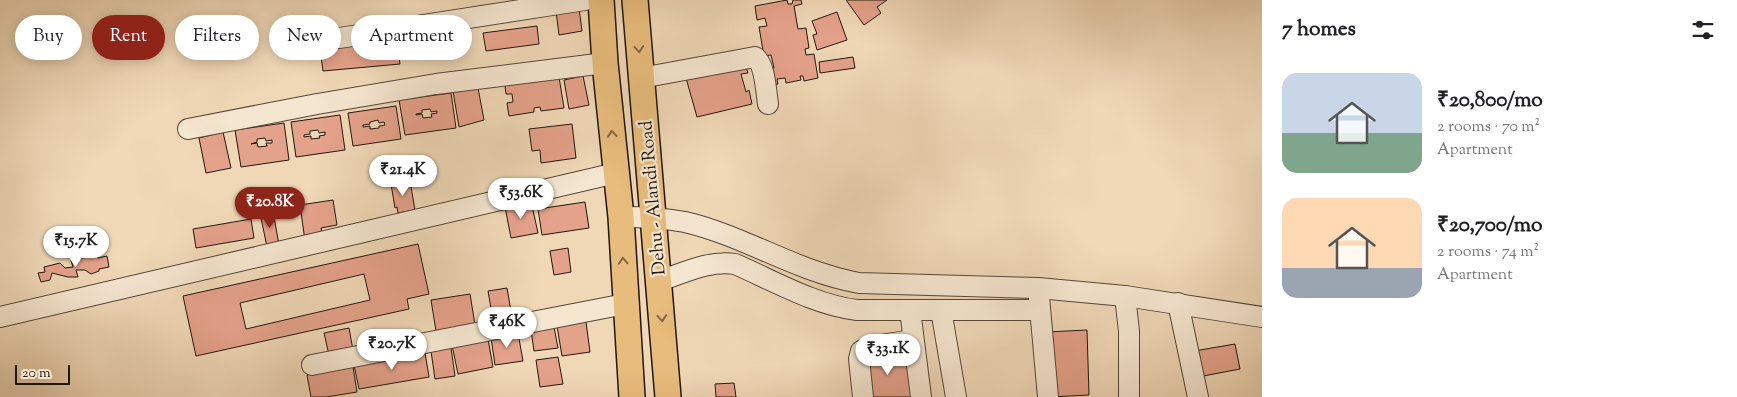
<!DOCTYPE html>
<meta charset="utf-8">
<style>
body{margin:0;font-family:"Sorts Mill Goudy",serif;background:#f2f2f2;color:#202124;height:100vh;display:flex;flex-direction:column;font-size:19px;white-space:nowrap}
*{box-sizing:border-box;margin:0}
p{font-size:16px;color:#757577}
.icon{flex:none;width:28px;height:28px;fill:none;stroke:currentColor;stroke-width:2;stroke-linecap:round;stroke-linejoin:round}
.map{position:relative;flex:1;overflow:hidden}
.details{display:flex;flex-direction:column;background:#fff;width:475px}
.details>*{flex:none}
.hud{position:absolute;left:15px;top:15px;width:475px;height:45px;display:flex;gap:10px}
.scale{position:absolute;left:15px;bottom:12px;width:55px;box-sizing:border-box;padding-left:5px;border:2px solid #21160d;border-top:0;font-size:14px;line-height:18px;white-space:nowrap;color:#21160d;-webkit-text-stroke:4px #f5e6d0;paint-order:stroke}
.price{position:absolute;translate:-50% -42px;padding:0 11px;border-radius:18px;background:#fff;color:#222;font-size:16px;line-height:32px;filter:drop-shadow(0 1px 2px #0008)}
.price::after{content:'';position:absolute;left:50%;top:30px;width:15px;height:11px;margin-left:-8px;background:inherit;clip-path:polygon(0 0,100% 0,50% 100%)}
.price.selected{background:#8f2418;color:#fff}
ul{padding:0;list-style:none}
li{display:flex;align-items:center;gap:15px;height:125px;padding:0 20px}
li span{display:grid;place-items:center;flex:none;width:140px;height:100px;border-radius:15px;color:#555}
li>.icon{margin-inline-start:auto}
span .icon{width:60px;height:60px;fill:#fffc;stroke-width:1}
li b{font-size:21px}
h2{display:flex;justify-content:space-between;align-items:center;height:60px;padding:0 20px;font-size:21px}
.chip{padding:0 18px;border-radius:22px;background:#fff;box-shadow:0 2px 12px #0003;font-size:18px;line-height:45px}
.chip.selected{background:#8f2418;color:#fff}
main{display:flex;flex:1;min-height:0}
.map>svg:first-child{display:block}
</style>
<main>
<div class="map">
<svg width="1262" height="397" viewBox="0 0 1262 397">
<rect width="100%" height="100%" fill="#f0d8b7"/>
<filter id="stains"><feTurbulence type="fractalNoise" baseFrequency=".004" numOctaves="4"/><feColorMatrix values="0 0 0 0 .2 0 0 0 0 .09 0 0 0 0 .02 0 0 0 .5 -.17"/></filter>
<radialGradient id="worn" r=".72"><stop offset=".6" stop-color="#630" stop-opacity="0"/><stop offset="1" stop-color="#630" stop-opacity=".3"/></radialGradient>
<g fill="#e5a28b" stroke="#21160d" fill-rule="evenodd">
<polygon points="787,0 788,4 792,4 793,0 801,0 802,4 794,6 798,29 806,28 809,48 805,49 806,55 814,54 818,78 804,81 803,76 800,76 801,80 786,83 785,78 777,79 778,84 770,85 767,69 774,68 771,55 764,56 759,27 767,26 765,18 757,20 755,6"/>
<polygon points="846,0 887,0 877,7 881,13 864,25"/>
<polygon points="579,8 582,31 559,35 556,11"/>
<polygon points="837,12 847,40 817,50 813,35 817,34 812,21"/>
<polygon points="537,26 539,44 486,51 483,33"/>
<polygon points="397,42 400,64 323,71 320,49"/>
<polygon points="853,57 855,68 820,73 819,62"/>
<polygon points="745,63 748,73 741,74 746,92 749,90 752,104 697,117 686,78"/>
<polygon points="558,71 564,108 541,111 540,107 534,108 534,112 509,116 507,103 513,102 512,94 506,94 504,79"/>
<polygon points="583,76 589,105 569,109 564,80"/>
<polygon points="478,88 484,120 459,127 453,91"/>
<path d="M451,93l5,35 -51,7 -6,-35zM430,109l1,3 6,-1v2l-6,1 1,3 -9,1 -1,-4 -6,1v-1l6,-1v-3z"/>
<path d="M396,106l5,33 -48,7 -5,-33zM378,120l1,3 5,-1 1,3 -6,1v2l-9,1v-3l-7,1v-2l7,-1v-2z"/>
<path d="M340,115l5,35 -49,7 -5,-35zM318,130l1,3 6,-1v3l-6,1 1,2 -9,1v-3l-7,1v-2l6,-1v-3z"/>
<path d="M284,123l5,37 -48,7 -6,-37zM265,138l1,3 6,-1v3h-6l1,3 -9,1 -1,-4 -6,1 6,-2v-3z"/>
<polygon points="572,124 576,158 541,163 540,150 532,151 529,129"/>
<polygon points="223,132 231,168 206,173 199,138"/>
<polygon points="410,181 415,210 398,213 397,207 395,208 391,184"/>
<polygon points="333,200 337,225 321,228 323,238 305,241 300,205"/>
<polygon points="531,201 538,233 511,238 505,207"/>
<polygon points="585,202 589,228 542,235 538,209"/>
<polygon points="273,211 279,245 267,247 260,213"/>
<polygon points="251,219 254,238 196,248 193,229"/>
<path d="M418,244l11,50 -22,5 2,10 -213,47 -13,-60zM364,274l6,26 -124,29 -6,-26z"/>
<polygon points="568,248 571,272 554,275 550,251"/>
<polygon points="98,255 98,258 107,256 109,267 99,269 99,271 91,274 85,270 76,270 78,277 68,277 52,273 50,280 41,282 38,273 45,272 44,267 60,263 65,268 73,267 71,260"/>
<polygon points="507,288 512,317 493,320 488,291"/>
<polygon points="470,294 476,331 437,337 431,300"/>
<polygon points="586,322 590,352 562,356 557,326"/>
<polygon points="554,327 558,348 534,351 531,330"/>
<polygon points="349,328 353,350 329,355 324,333"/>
<polygon points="1087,330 1089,395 1050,397 1047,332"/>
<polygon points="518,333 523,361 495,365 491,337"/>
<polygon points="488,339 493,367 458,374 452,345"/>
<polygon points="1235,344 1240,369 1198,377 1194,351"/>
<polygon points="451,348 455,376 435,379 431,351"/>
<polygon points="425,353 429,377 359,389 354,365"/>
<polygon points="907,353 911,397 869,397 865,357"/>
<polygon points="558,357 563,384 540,387 536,360"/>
<polygon points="353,367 357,392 326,397 311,397 307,375"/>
<polygon points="734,383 736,397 716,397 715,384"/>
</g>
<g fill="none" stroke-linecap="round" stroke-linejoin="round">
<defs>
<g id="minor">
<polyline points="339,38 585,0"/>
<path d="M641,78l114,-21c10,7 11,34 13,47"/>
<polyline points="188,129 317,104 436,84 605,63"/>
<path d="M621,217c22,0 43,1 64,5 60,14 112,50 174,61l179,5 87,8 137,21"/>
<path d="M659,281c25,-8 50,-21 76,-17 39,17 80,41 122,46h183"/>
<polyline points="1125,296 1129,331 1129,397"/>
<polyline points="1039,297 1048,397"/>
<polyline points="1178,303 1198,397"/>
<polyline points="910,310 921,397"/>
<polyline points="941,310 956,397"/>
<path d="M0,317c205,-49 411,-95 616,-144"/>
<polyline points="312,365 625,304"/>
<polyline points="863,397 859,359 861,351 868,347 913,340"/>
</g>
<g id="major">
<polyline points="601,0 605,63 621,217 632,397"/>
<polyline points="635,0 668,397"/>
</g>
</defs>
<use href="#minor" stroke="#554638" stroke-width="22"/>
<use href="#major" stroke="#21160d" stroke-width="28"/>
<use href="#minor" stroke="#f5e6d0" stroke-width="20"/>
<use href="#major" stroke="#e8bc7c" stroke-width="25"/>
</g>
<defs><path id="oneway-chevron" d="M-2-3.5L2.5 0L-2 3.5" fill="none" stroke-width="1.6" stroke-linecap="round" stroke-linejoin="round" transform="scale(1.25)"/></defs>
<g stroke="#846944">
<use href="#oneway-chevron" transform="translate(639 49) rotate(85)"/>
<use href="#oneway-chevron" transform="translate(612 134) rotate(-96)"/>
<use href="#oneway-chevron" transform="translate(623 261) rotate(-93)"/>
<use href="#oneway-chevron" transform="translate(662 318) rotate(86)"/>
</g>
<g text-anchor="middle" stroke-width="4.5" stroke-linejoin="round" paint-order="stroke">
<g font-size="18" fill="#21160d" stroke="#f5e6d0">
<text transform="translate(652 198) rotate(-95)" y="6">Dehu - Alandi Road</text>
</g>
</g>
<rect width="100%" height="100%" filter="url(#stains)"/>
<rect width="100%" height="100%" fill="url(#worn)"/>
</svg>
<div class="scale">20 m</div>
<b class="price" style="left:403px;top:197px">₹21.4K</b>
<b class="price" style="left:521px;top:220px">₹53.6K</b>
<b class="price selected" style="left:270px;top:229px">₹20.8K</b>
<b class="price" style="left:76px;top:268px">₹15.7K</b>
<b class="price" style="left:507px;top:349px">₹46K</b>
<b class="price" style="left:392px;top:371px">₹20.7K</b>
<b class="price" style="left:888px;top:376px">₹33.1K</b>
<div class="hud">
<a class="chip">Buy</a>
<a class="chip selected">Rent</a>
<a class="chip">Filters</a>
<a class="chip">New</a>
<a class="chip">Apartment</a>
</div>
</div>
<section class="details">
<h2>7 homes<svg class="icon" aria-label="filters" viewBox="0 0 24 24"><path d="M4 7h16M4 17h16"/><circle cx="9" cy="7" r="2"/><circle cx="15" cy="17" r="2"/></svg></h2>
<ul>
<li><span style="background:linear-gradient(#c9d6e8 60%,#7fa58c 0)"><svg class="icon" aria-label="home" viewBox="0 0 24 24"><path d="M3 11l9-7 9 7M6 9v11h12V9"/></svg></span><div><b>₹20,800/mo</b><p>2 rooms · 70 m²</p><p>Apartment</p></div></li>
<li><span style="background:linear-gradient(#ffd9b3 70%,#9aa5b1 0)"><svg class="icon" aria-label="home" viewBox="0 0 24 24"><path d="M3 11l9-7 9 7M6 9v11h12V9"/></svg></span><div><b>₹20,700/mo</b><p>2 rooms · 74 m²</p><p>Apartment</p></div></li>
</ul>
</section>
</main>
